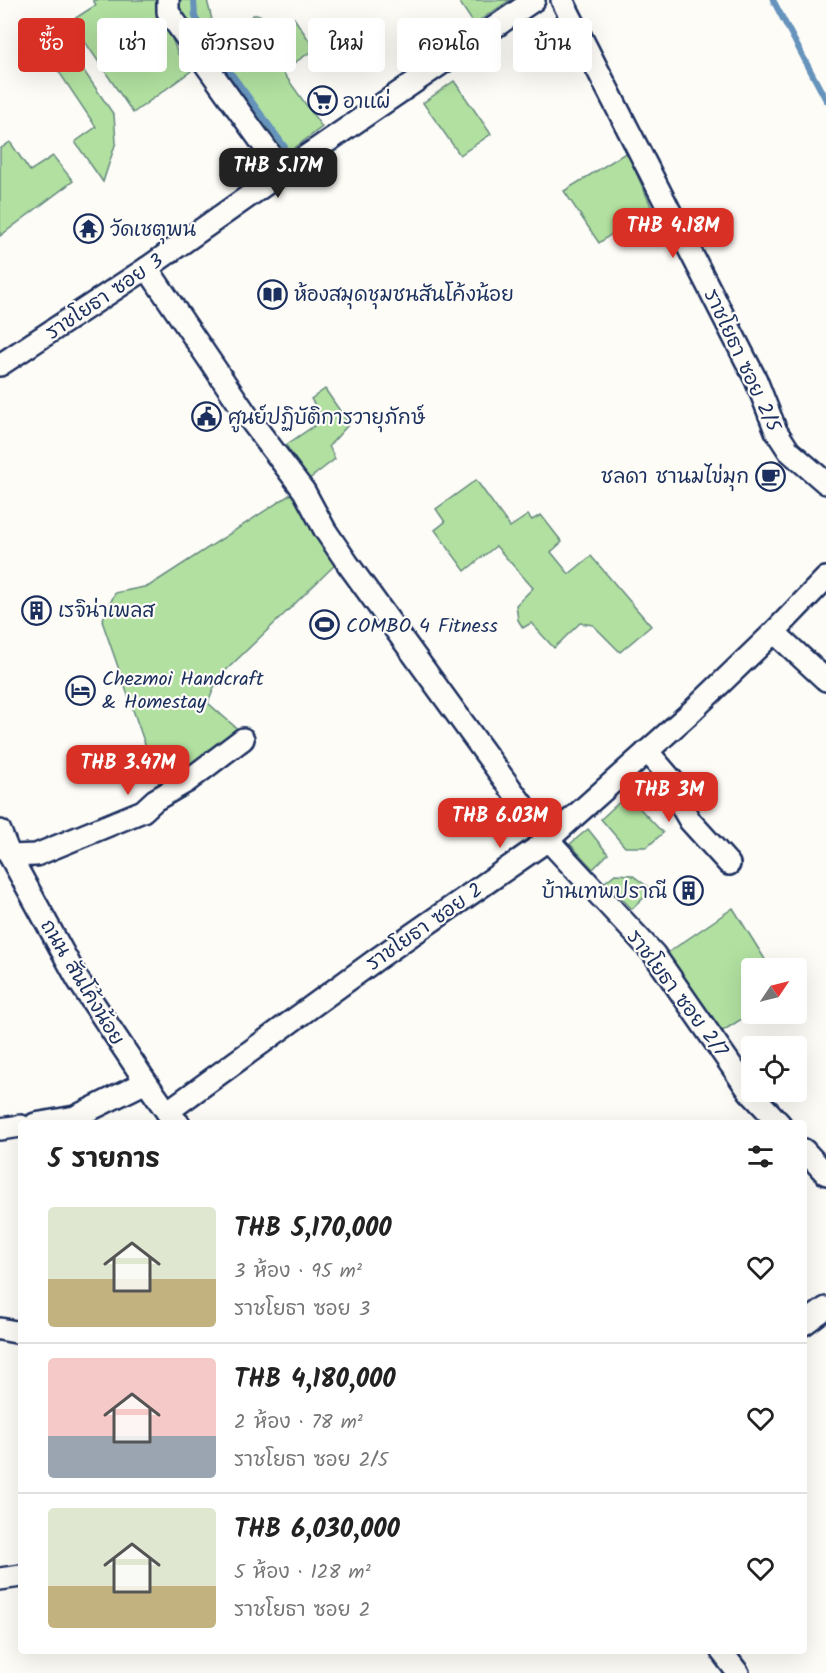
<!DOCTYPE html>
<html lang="th">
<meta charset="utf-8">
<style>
body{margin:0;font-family:Kalam,"Playpen Sans Thai",sans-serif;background:#f6f6f6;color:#222;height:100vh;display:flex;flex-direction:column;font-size:22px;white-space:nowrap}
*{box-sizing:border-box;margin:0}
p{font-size:20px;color:#767676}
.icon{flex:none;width:33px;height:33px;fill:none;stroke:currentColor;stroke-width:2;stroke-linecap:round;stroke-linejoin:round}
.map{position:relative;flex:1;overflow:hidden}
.side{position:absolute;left:18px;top:1120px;width:789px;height:534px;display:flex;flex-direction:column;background:#fff;border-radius:6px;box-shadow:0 6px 24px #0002}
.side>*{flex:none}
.top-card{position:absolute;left:18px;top:18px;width:790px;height:54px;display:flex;gap:12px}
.needle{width:39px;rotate:55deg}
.fabs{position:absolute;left:741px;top:958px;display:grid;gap:12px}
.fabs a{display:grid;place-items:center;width:66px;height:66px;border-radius:6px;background:#fff;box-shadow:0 6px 24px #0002;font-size:30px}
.price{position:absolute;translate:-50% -51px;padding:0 14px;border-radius:12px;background:#d93025;color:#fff;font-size:20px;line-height:39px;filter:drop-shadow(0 2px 3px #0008)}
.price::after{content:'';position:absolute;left:50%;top:36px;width:18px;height:14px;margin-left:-9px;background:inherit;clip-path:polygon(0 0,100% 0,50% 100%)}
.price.on{background:#222;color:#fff}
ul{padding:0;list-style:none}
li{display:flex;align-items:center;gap:18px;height:150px;padding:0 30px}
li+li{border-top:2px solid #e0e0e0}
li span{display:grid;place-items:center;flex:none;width:168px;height:120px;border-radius:6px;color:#555}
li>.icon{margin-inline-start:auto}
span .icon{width:72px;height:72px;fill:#fffc;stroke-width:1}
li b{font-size:26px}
h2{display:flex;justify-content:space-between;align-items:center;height:72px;padding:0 30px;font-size:26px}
.chip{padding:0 21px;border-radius:6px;background:#fff;box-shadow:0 6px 24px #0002;font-size:21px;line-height:54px}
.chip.on{background:#d93025;color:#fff}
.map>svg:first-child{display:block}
</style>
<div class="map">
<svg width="826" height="1673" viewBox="0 0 826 1673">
<rect width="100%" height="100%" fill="#fdfcf7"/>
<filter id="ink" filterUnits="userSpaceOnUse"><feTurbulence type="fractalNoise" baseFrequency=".0167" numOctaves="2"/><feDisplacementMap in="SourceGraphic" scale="12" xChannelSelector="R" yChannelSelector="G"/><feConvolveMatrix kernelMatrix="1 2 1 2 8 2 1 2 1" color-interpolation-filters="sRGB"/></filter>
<g filter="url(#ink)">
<g fill="#b1e0a0" stroke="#66887f" stroke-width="1.5">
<polygon points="93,0 157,0 178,54 191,71 133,113 71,21 96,5"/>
<polygon points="177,0 207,0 214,28 233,50 253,15 260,15 272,32 294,18 315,49 282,71 322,127 280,159 182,24"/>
<polygon points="458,0 510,0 474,24"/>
<polygon points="56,30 114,115 116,142 103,182 75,142 96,127 39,42"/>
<polygon points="454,81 491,134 460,155 423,103"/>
<polygon points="10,142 30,171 53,156 73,181 0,236 0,149"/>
<polygon points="627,152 651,206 599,243 564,191"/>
<polygon points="325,389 349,424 329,446 335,459 308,480 286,445 324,419 311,399"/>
<polygon points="476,480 510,527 528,515 532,520 541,515 562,542 551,552 569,574 591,556 651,626 620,652 593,625 580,623 554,648 531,623 523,628 518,620 516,605 533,588 496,546 465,571 435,530 445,522 436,509"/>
<polygon points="294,492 338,562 218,678 208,703 242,733 161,790 102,621 115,593 149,586"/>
<polygon points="627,795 663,833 647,847 625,847 601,819"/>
<polygon points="588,829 608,854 593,869 570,844"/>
<polygon points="615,874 632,875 652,890 632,909 605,882"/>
<polygon points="733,908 771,969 752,969 751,1013 718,1034 666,954"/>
</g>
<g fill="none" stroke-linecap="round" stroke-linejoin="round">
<g stroke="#6693bc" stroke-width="6">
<polyline points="194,0 195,17 223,62 285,147"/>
<polyline points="773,0 826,100"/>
</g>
<defs>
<g id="minor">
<polyline points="168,0 168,12 283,172"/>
<polyline points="562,0 756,380 776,431 789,451 826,483"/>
<polyline points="147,268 248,417 304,491 325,530 348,564 548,840 654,954 749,1091 780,1124"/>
<polyline points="0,365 147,268 283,172 534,0"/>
<polyline points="774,632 826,680"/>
<polyline points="647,751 677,786 683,809 690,821 729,864"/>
<polyline points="0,831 10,856 78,980 146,1082 167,1112 179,1124"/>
<polyline points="10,856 36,855 143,811 155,800 186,782 243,739"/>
<polyline points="167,1112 377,959 548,840 690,713 774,632 826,578"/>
<polyline points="35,1124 75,1117 146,1082"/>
<polyline points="0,1129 21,1126"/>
<polyline points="804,1150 826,1174"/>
<polyline points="804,1324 826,1308"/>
<polyline points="0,1329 21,1333"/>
<polyline points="0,1579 21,1576"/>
<polyline points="722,1652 738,1673"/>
</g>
</defs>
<use href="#minor" stroke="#1b2f5e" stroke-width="26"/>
<use href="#minor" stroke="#fdfcf7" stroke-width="21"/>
</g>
</g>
<defs>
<symbol id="supermarket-ring" viewBox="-11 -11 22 22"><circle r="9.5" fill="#fdfcf7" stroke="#1b2f5e" stroke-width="1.5"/><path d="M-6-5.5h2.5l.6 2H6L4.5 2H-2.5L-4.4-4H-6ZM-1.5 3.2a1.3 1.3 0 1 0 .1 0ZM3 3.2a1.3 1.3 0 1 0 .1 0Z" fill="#1b2f5e"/></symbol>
<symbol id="temple-ring" viewBox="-11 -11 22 22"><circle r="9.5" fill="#fdfcf7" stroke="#1b2f5e" stroke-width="1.5"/><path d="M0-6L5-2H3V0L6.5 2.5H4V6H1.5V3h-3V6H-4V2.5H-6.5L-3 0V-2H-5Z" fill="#1b2f5e"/></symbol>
<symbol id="library-ring" viewBox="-11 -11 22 22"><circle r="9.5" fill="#fdfcf7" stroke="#1b2f5e" stroke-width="1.5"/><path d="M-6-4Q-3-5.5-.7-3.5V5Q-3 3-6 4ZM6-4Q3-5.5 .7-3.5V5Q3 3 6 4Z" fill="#1b2f5e"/></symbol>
<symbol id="civic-ring" viewBox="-11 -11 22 22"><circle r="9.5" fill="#fdfcf7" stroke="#1b2f5e" stroke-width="1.5"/><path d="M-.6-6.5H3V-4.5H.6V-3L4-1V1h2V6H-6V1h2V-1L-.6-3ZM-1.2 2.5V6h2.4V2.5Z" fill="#1b2f5e"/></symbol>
<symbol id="cafe-ring" viewBox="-11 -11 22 22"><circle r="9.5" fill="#fdfcf7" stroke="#1b2f5e" stroke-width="1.5"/><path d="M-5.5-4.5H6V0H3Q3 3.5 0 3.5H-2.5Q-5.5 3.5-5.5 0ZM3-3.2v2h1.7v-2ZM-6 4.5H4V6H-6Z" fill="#1b2f5e"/></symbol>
<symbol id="building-ring" viewBox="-11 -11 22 22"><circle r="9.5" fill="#fdfcf7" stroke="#1b2f5e" stroke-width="1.5"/><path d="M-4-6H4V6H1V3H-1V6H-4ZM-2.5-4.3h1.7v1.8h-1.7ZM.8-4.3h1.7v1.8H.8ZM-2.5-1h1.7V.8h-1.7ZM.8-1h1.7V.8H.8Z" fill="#1b2f5e"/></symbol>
<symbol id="stadium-ring" viewBox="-11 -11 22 22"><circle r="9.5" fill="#fdfcf7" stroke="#1b2f5e" stroke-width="1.5"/><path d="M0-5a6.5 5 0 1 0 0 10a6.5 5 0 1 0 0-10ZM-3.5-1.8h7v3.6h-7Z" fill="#1b2f5e"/></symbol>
<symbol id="hotel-ring" viewBox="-11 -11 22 22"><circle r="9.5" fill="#fdfcf7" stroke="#1b2f5e" stroke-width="1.5"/><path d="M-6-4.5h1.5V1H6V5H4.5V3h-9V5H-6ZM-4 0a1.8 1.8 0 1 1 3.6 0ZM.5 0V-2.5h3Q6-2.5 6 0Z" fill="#1b2f5e"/></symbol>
</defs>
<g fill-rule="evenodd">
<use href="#supermarket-ring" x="306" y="84" width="33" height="33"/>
<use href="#temple-ring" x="72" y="212" width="33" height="33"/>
<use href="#library-ring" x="256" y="278" width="33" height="33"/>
<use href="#civic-ring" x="190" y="400" width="33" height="33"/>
<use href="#cafe-ring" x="754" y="460" width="33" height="33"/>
<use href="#building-ring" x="20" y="594" width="33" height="33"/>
<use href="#stadium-ring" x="308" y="608" width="33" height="33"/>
<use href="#hotel-ring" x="64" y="674" width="33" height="33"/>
<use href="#building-ring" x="672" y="874" width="33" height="33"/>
</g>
<g text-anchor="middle" stroke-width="4.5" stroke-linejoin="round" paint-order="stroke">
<g font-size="20" fill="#1b2f5e" stroke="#fdfcf7" text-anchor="start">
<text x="343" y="108">อาแผ่</text>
<text x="110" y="236">วัดเชตุพน</text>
<text x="294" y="301">ห้องสมุดชุมชนสันโค้งน้อย</text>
<text x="228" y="424">ศูนย์ปฏิบัติการวายุภักษ์</text>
<text x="749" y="483" text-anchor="end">ชลดา ชานมไข่มุก</text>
<text x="58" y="617">เรจิน่าเพลส</text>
<text x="346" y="632">COMBO 4 Fitness</text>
<text x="102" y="685">Chezmoi Handcraft<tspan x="102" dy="23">&amp; Homestay</tspan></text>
<text x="667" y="898" text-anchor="end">บ้านเทพปราณี</text>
</g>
<g font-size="20" fill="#1b2f5e" stroke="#fdfcf7">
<text transform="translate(104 296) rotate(-34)" y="7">ราชโยธา ซอย 3</text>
<text transform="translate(743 360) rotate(65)" y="7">ราชโยธา ซอย 2/5</text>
<text transform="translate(424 926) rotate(-35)" y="7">ราชโยธา ซอย 2</text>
<text transform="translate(83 982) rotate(59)" y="7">ถนน สันโค้งน้อย</text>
<text transform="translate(678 993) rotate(53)" y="7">ราชโยธา ซอย 2/7</text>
</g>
</g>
</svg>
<div class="fabs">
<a><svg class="needle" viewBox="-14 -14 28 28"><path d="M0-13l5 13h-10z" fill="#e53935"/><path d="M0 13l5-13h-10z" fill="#767676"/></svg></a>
<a><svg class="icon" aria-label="locate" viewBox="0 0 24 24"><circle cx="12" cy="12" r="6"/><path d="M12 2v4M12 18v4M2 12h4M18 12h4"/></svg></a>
</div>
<b class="price on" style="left:278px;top:199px">THB 5.17M</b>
<b class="price" style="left:673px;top:259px">THB 4.18M</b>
<b class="price" style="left:128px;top:796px">THB 3.47M</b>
<b class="price" style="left:669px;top:823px">THB 3M</b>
<b class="price" style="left:500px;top:849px">THB 6.03M</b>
<div class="top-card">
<a class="chip on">ซื้อ</a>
<a class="chip">เช่า</a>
<a class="chip">ตัวกรอง</a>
<a class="chip">ใหม่</a>
<a class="chip">คอนโด</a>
<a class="chip">บ้าน</a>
</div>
<section class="side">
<h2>5 รายการ<svg class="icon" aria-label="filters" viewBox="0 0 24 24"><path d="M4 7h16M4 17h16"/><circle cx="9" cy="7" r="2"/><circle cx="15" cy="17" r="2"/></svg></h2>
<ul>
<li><span style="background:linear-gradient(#dfe7d0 60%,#c2b280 0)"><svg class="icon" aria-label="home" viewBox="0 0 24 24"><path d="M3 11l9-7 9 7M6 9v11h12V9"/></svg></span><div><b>THB 5,170,000</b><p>3 ห้อง · 95 m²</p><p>ราชโยธา ซอย 3</p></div><svg class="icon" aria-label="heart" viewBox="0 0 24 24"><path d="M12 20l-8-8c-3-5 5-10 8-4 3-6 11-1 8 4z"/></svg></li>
<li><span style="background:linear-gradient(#f6c9c9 65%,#9aa5b1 0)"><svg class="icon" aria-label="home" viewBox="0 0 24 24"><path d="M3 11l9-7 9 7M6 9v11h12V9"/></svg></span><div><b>THB 4,180,000</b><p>2 ห้อง · 78 m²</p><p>ราชโยธา ซอย 2/5</p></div><svg class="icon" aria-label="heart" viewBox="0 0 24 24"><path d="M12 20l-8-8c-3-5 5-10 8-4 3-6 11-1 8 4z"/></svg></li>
<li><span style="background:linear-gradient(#dfe7d0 65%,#c2b280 0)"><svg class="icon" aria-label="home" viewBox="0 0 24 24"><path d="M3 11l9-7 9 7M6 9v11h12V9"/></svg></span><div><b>THB 6,030,000</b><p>5 ห้อง · 128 m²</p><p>ราชโยธา ซอย 2</p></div><svg class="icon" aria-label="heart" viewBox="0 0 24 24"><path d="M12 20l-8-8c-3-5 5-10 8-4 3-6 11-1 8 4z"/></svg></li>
</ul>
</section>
</div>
